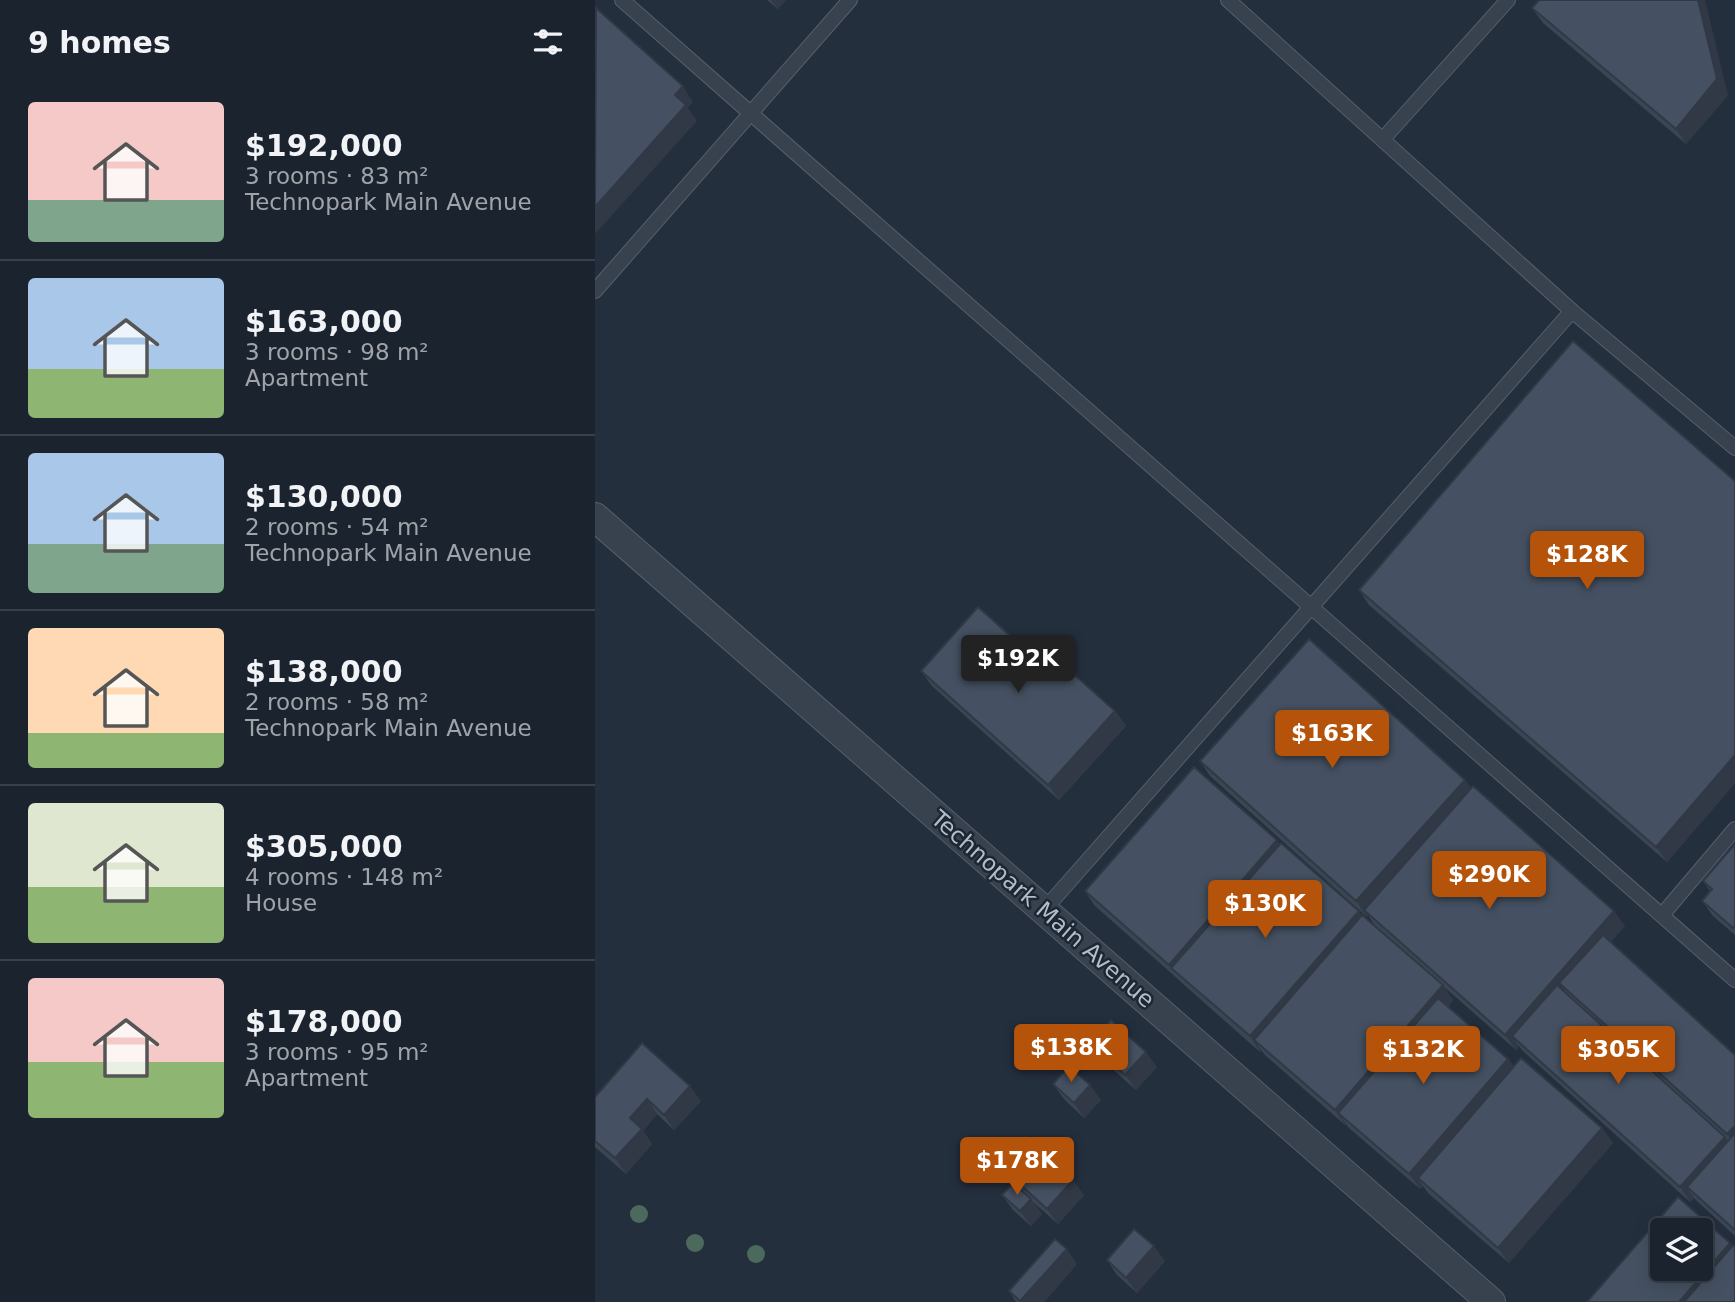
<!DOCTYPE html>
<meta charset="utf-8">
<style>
body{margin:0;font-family:"DejaVu Sans",sans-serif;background:#282f3a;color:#f1f3f6;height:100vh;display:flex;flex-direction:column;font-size:26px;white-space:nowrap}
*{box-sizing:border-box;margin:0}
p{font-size:23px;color:#a0a4aa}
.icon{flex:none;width:38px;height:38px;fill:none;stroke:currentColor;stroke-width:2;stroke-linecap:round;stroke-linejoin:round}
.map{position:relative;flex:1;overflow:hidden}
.details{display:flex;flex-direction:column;background:#1b232e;width:595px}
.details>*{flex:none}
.controls{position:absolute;left:1055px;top:1218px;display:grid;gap:14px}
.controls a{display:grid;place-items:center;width:63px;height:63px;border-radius:7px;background:#1b232e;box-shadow:0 4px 18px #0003,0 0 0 2px #39404a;font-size:35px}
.price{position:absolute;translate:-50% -60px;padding:0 16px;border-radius:7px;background:#b45309;color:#fff;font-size:23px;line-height:46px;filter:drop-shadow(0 2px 4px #0008)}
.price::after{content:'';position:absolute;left:50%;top:42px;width:21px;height:16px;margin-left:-10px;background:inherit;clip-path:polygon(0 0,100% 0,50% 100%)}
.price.current{background:#222;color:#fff}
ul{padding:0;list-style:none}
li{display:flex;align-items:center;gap:21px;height:175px;padding:0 28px}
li+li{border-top:2px solid #39404a}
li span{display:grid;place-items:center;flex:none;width:196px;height:140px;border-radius:7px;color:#555}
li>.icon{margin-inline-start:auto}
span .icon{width:84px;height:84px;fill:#fffc;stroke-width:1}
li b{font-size:30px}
h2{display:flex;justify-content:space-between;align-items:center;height:84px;padding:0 28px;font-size:30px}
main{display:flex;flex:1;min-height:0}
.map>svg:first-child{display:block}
</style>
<main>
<section class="details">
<h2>9 homes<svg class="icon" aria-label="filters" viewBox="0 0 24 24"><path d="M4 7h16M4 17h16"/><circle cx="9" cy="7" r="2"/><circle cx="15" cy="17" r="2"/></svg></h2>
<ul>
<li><span style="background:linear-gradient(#f6c9c9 70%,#7fa58c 0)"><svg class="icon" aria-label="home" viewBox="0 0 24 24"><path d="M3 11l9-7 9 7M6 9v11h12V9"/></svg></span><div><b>$192,000</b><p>3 rooms · 83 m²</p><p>Technopark Main Avenue</p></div></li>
<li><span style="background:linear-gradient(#a9c7e8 65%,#8fb573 0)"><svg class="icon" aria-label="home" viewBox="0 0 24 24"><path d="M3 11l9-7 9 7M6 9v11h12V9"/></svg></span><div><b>$163,000</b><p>3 rooms · 98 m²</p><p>Apartment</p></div></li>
<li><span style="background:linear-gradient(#a9c7e8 65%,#7fa58c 0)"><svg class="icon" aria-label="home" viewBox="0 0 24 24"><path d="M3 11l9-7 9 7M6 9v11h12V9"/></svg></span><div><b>$130,000</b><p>2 rooms · 54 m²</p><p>Technopark Main Avenue</p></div></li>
<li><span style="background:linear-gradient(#ffd9b3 75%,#8fb573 0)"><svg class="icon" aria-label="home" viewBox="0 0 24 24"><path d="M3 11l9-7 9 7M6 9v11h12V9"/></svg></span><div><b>$138,000</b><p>2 rooms · 58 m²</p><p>Technopark Main Avenue</p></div></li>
<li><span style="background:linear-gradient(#dfe7d0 60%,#8fb573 0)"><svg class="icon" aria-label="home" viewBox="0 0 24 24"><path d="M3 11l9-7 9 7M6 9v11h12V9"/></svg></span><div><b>$305,000</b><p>4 rooms · 148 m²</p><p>House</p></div></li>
<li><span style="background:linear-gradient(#f6c9c9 60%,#8fb573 0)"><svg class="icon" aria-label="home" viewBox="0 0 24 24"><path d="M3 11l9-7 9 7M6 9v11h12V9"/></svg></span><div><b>$178,000</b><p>3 rooms · 95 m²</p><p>Apartment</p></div></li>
</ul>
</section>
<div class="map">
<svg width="1140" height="1302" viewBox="0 0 1140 1302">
<rect width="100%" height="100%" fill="#242f3e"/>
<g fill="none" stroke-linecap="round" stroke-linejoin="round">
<defs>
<g id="service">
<polyline points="27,0 1140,980"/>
<polyline points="633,0 977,311 1140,448"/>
<polyline points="788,139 913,0"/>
<polyline points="0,291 255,0"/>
<polyline points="449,910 977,311"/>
<polyline points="1067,915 1140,829"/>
</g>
<polyline id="minor" points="0,517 896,1302"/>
</defs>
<use href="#service" stroke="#565f6c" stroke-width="16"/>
<use href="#minor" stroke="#565f6c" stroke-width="30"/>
<use href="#service" stroke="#38414e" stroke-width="14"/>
<use href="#minor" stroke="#38414e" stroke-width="28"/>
</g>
<g fill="#4b6a5d">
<circle cx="44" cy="1214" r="9"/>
<circle cx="100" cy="1243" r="9"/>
<circle cx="161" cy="1254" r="9"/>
</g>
<g fill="#3b4654">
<polygon points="172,0 191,0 183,9"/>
<polygon points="937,8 1133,95 1091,144 948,23"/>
<polygon points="1140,481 1140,783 1072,862 774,605 764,590"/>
<polygon points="447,664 520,711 531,726 464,800 337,686 326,671"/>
<polygon points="605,761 870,780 876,788 1030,926 1015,942 1140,1055 1140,1236 1103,1202 1099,1198 1095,1202 928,1051 924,1046 921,1050 848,986 858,1000 853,1007 913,1059 919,1067 1007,1128 1018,1143 914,1263 833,1193 828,1186 825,1189 754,1128 751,1124 750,1125 670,1055 666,1050 665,1052 587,983 584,980 500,906 490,891 685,844 780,926 773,915 772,917 615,776"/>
<polygon points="1140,844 1140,935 1118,916 1107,901 1115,891 1108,881"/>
<polygon points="495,1044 562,1067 541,1090 506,1059"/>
<polygon points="458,1084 506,1100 489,1118 469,1099"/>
<polygon points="0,1097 106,1101 79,1130 62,1114 48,1131 57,1144 31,1174 0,1147"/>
<polygon points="404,1165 489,1195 463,1224 438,1202 447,1214 436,1226 418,1210 407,1195 418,1183"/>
<polygon points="512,1260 570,1261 542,1293 522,1275"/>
<polygon points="482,1264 449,1302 421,1302 414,1291"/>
</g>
<g fill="#303945">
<polygon points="176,0 191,0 183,9"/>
<polygon points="1103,0 1110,0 1133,95 1091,144 1081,129"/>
<polygon points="88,86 98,102 93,108 102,121 0,234 0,207 80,95"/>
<polygon points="520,711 531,726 464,800 453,785"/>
<polygon points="1140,755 1140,783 1072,862 1061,847"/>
<polygon points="870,780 881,795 769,910 773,915 772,917 761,901"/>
<polygon points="682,840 693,856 576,968 584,980 574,965"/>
<polygon points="764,911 775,927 659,1040 666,1050 665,1052 655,1036"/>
<polygon points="1019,911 1030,926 973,990 964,983 971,992 926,1044 917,1036 924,1046 921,1050 910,1035"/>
<polygon points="848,985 858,1000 753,1122 743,1113 751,1124 750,1125 740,1110"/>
<polygon points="551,1052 562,1067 541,1090 530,1075"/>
<polygon points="913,1059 924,1074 823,1178 828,1186 825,1189 814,1174"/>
<polygon points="495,1085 506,1100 489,1118 479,1103"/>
<polygon points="95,1086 106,1101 79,1130 69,1115"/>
<polygon points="52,1099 62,1114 48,1131 57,1144 31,1174 20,1158 35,1118"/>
<polygon points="1140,1126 1140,1145 1132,1134"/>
<polygon points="1007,1128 1018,1143 914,1263 903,1248"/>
<polygon points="1130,1137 1140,1150 1092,1187 1099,1198 1095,1202 1085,1187"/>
<polygon points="478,1180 489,1195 463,1224 452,1209"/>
<polygon points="436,1199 447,1214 436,1226 425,1211"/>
<polygon points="1135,1243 1140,1250 1107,1302 1084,1302"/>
<polygon points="559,1246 570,1261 542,1293 531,1278"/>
<polygon points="472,1249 482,1264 449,1302 426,1302 425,1301"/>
</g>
<g fill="#455162" stroke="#303945" stroke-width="2" fill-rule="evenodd">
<polygon points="944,0 1103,0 1122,79 1081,129 937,8"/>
<polygon points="1,8 88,86 80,95 91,105 0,207"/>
<polygon points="978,341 1140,481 1140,755 1061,847 764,590"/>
<polygon points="383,607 447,664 456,654 520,711 453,785 326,671"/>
<polygon points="714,639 870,780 761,901 605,761"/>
<polygon points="599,767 682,840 574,965 490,891"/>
<polygon points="878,786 1019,911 910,1035 769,910"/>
<polygon points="686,843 764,911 655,1036 576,968"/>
<polygon points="1140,844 1140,925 1138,928 1107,901 1117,889 1108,881"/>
<polygon points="767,915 848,985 740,1110 659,1040"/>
<polygon points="1008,935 1140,1055 1140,1126 1132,1134 964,983"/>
<polygon points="962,985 1130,1137 1085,1187 917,1036"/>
<polygon points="843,998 913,1059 814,1174 743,1113"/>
<polygon points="516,1020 551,1052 530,1075 495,1044"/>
<polygon points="47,1043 95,1086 69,1115 52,1099 35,1118 47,1129 20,1158 0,1141 0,1097"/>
<polygon points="926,1058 1007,1128 903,1248 823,1178"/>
<polygon points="474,1066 495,1085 479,1103 458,1084"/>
<polygon points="1140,1133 1140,1230 1092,1187"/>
<polygon points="430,1137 478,1180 452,1209 404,1165"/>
<polygon points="418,1183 436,1199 425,1211 407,1195"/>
<path d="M1083,1197l52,46 -51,59h-92zM1068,1230h38v39h-38z"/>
<polygon points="539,1229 559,1246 531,1278 512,1260"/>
<polygon points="460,1239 472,1249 425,1301 414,1291"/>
<polygon points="1138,1245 1140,1247 1140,1302 1089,1302"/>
</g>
<g text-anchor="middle" stroke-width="5" stroke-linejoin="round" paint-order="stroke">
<g font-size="23" fill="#b4bcc9" stroke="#1d2633">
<text transform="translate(448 909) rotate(41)" y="8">Technopark Main Avenue</text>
</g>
</g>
</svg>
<div class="controls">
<a><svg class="icon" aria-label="layers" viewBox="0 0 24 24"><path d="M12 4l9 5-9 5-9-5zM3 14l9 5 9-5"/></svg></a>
</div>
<b class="price" style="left:992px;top:591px">$128K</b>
<b class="price current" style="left:423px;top:695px">$192K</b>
<b class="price" style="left:737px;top:770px">$163K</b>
<b class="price" style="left:894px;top:911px">$290K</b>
<b class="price" style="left:670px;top:940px">$130K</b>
<b class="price" style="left:476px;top:1084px">$138K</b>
<b class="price" style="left:828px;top:1086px">$132K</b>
<b class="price" style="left:1023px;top:1086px">$305K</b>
<b class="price" style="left:422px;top:1197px">$178K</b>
</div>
</main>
